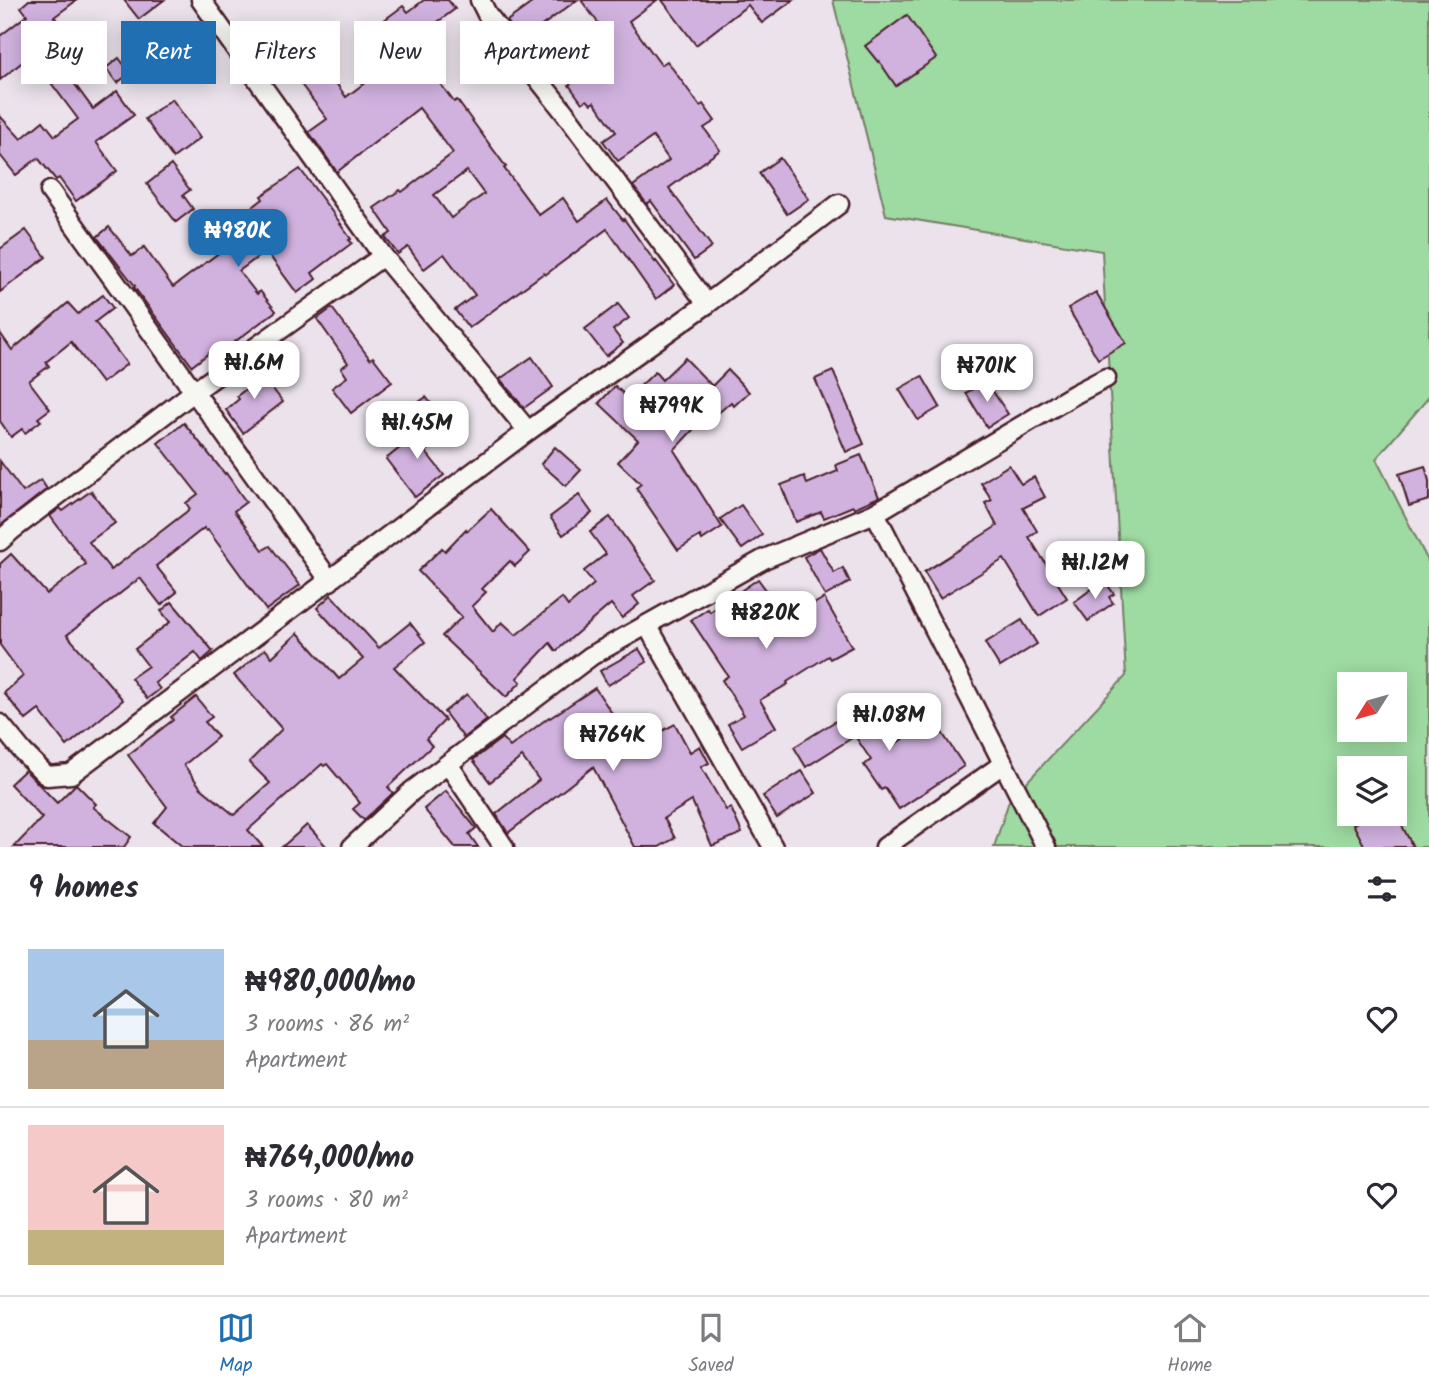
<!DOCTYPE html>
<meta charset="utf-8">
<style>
body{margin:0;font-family:Kalam,sans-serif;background:#f2f2f3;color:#2b2b33;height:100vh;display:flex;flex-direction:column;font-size:26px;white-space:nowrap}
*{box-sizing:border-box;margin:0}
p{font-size:23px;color:#7c7c81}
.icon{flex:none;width:38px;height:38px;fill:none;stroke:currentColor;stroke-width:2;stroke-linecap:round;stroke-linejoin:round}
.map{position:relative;height:847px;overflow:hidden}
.details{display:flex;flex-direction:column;background:#fff;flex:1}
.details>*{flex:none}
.banner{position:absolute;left:21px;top:21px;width:700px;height:63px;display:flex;gap:14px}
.needle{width:46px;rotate:233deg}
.tools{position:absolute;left:1337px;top:672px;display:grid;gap:14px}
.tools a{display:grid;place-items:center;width:70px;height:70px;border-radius:0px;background:#fff;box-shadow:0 4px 18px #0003;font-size:35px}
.price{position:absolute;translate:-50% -60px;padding:0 16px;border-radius:14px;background:#fff;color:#222;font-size:23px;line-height:46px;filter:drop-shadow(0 2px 4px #0008)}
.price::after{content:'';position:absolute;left:50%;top:42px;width:21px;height:16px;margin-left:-10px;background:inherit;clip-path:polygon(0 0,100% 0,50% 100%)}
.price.current{background:#1f6fb2;color:#fff}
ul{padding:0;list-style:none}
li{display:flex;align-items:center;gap:21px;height:175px;padding:0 28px}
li+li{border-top:2px solid #e1e1e2}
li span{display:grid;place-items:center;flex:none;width:196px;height:140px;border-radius:0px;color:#555}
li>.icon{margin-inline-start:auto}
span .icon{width:84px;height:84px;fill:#fffc;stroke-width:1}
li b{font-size:30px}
h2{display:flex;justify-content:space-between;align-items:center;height:84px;padding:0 28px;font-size:30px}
.tag{padding:0 24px;border-radius:0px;background:#fff;box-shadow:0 4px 18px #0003;font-size:24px;line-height:63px}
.tag.current{background:#1f6fb2;color:#fff}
.tab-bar{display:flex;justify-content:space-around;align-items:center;height:98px;border-top:2px solid #e1e1e2;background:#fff;font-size:19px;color:#7c7c81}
.tab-bar a{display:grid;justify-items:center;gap:4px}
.tab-bar .current{color:#1f6fb2}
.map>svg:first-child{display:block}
</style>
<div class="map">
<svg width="1429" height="847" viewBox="0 0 1429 847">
<rect width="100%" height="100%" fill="#ebe2ec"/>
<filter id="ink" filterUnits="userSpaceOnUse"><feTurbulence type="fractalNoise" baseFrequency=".0143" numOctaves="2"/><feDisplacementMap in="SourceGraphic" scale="14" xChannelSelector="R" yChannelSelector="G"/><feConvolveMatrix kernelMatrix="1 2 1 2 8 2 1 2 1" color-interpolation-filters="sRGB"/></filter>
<g filter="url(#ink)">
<path fill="#9edba2" stroke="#747d66" stroke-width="2" fill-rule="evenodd" d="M833,0h596v397l-53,62 53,104v284h-435l15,-46 117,-125 -24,-425 -216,-36zM1349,684h46v46h-46zM1349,768h46v46h-46z"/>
<g fill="#d1b2df" stroke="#4a1f2b" stroke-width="2" fill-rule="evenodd">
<polygon points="29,0 77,0 54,17 58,21 40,36 64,67 63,68 93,109 117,91 134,115 96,142 117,171 76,201 59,178 56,180 38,158 16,175 0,155 0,116 21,139 43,121 55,136 78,119 48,79 43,83 25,60 0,80 0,36 27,15 21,7"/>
<polygon points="124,0 164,0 139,19"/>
<path d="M424,0h24l7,9 -32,24 2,3 -13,10 42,56 3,-2 49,67 -2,1 35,47 24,-17 16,23 28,-21 16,20 1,-1 31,43 1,-1 18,24 -18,14 -49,-70 -62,46 -1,-2 -75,55 -14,-18 20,-15 -31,-41 -20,15 -16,-22 -10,7 -13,-17 6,-4 -17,-25 26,-18 2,2 51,-39 -34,-45 -82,64 -28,-40 18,-13 -30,-40 24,-17 25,35 41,-31 -23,-31 39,-29 5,6zM467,171l17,23 -33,24 -17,-23z"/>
<polygon points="536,0 577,0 525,38 522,33 519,36 507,21"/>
<polygon points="581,0 657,0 629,21 661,65 667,61 700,106 703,104 715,121 704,128 720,150 669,188 712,247 694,260 651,201 647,204 633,186 669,160 653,137 618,161 603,141 616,132 594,102 591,104 587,100 582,103 569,85 578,78 571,70 611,40"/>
<polygon points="662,0 793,0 762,23 748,5 696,45"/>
<polygon points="907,15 936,58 896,86 879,61 878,62 865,46"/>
<polygon points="119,58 130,73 117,83 106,68"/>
<polygon points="172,99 200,138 173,158 145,119"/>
<polygon points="780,158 809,199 787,214 759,173"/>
<polygon points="171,165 190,190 183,195 193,209 176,222 147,184"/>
<polygon points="300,169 341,224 340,224 351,239 349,240 352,243 312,273 316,279 297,293 266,251 239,271 257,294 260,291 276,311 221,352 217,347 192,366 134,287 135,286 97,237 109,227 132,256 144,247 173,287 240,237 231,224 263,199 261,196"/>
<polygon points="26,230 46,257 0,292 0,249"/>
<polygon points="1096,292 1126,343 1098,359 1068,308"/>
<polygon points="103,295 113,308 95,322 127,364 102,383 71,342 46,362 49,366 29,381 50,409 38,418 41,421 25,433 22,429 11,437 0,421 0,333 12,350 68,303 78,314"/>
<polygon points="618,304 629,318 613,330 623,343 606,356 585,329"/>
<polygon points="332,308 370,359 373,357 392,382 351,413 332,388 347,377 341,368 348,363 317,319"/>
<polygon points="532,357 553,387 524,408 500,379"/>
<polygon points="685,358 712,386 728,370 749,392 734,406 731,402 708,422 704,418 674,450 722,527 702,540 700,536 678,550 636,488 641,484 618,462 638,440 599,403 615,386 628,398 655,372 662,380"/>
<polygon points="255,366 283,402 243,433 226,410 239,399 237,396 251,385 243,375"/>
<polygon points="833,371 864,444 846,452 815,379"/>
<polygon points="922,376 940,407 918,420 899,389"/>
<polygon points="986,381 1008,414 987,427 966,393"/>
<polygon points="426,397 440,415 426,425 412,407"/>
<polygon points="184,423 225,474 226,473 246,502 234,511 263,550 270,546 300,585 266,610 208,530 206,531 204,528 156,566 177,592 161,605 140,578 67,635 123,700 67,746 39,710 26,720 4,693 23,676 0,645 0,564 11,554 47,594 86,564 50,516 60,508 63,511 91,491 115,523 89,542 111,570 190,509 186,503 198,494 158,443"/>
<polygon points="431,423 443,438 425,451 444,475 415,497 386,459"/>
<polygon points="555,447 581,470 566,486 541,464"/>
<polygon points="861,455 879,497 854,508 853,506 824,518 821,512 796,522 781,485 804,476 807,484 838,471 836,465"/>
<polygon points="0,461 23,492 41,480 47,489 0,526"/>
<polygon points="1009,465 1021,484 1034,477 1045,497 1023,508 1037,531 1029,537 1067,598 1039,616 1004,559 940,598 924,572 997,526 985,503 992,500 981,483"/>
<polygon points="1425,466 1429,481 1429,500 1409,506 1399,474"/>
<polygon points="579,495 592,513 563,535 550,517"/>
<polygon points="741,505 762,535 742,549 720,519"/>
<polygon points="491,509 530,552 515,566 510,561 482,589 486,592 472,606 493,632 502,622 516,635 562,598 568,606 594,584 584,571 606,554 590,532 610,517 655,580 633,596 639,604 622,618 611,604 556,651 550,643 517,678 521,682 506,697 442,636 462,617 418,571 442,548 445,551 466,529 467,531"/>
<polygon points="820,548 834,573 843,568 850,582 825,596 804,557"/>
<polygon points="758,579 769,594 764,597 781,623 824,598 852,647 830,659 828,656 787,682 788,684 760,700 776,727 742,747 728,724 744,715 722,680 728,676 691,620 708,609 710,612"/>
<polygon points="1104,580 1114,594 1109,597 1113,603 1088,621 1074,602"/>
<polygon points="331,595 379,648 410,623 425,642 394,667 445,720 426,739 432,746 388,787 393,793 364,820 353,809 360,803 327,764 324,766 322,764 248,830 263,847 183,847 154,823 167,807 128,755 173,720 171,717 196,697 212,717 205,722 218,737 184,765 201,788 234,815 270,783 249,762 282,729 234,675 265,649 272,657 298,633 339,679 363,659 317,608"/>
<polygon points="172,602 213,651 202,661 195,652 155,683 160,689 147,699 131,678 148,666 135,649 170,622 161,611"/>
<polygon points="1022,620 1037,644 1000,667 985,643"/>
<polygon points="639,649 647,662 608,685 600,671"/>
<polygon points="595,688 634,746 675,724 690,752 700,746 709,763 701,767 726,810 731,808 742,833 712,846 692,801 664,818 675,838 659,847 635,847 593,767 508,833 496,814 539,780 522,757 490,782 473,760 502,738 510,747 549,717 550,718"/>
<polygon points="467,694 487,720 464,738 444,712"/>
<polygon points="865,701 895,744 933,719 964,766 899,809 885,788 881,790 864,765 871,760 855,736 806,767 794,747 842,717"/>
<polygon points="25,770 57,803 76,784 96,804 93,807 131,837 124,847 14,847 42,818 10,784"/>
<polygon points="802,771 816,793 777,818 763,796"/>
<polygon points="446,791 476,828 469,834 478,847 455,847 424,809"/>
<polygon points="1372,814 1396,814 1413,847 1365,847 1353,824"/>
<polygon points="307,825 327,847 282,847"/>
</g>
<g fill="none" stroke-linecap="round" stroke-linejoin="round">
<defs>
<g id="minor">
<polyline points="201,0 383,256 528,431"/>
<polyline points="480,0 487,14 565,113 707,304"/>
<polyline points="50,191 330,581"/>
<polyline points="875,513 1046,847"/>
<polyline points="0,541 12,530 195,391 383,256"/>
<polyline points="647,625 773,847"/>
<polyline points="0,724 23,752 47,776 71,774 528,431 707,304 839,204"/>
<polyline points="448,764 504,847"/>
<polyline points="352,847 412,791 591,656 764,559 875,513 1075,394 1106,378"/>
<polyline points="885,847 1003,764"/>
</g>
</defs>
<use href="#minor" stroke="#4a1f2b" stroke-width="23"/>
<use href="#minor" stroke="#f6f6f2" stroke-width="18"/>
</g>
</g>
</svg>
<div class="tools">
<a><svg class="needle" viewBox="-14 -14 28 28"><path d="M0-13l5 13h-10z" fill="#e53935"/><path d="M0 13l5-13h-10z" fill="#7c7c81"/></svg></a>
<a><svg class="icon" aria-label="layers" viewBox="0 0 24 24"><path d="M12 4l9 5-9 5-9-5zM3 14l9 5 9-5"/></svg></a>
</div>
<b class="price current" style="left:238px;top:269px">₦980K</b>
<b class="price" style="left:254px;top:401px">₦1.6M</b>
<b class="price" style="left:987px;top:404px">₦701K</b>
<b class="price" style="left:672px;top:444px">₦799K</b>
<b class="price" style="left:417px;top:461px">₦1.45M</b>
<b class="price" style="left:1095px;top:601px">₦1.12M</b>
<b class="price" style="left:766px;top:651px">₦820K</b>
<b class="price" style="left:889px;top:753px">₦1.08M</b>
<b class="price" style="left:613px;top:773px">₦764K</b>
<div class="banner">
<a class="tag">Buy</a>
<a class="tag current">Rent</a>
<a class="tag">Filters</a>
<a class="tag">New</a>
<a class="tag">Apartment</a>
</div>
</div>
<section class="details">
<h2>9 homes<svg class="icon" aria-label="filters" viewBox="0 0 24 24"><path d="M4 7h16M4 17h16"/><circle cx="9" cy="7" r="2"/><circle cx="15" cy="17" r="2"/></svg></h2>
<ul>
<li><span style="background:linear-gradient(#a9c7e8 65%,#b9a48a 0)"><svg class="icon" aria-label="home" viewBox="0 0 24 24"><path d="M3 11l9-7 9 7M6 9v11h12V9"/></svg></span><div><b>₦980,000/mo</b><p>3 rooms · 86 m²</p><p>Apartment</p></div><svg class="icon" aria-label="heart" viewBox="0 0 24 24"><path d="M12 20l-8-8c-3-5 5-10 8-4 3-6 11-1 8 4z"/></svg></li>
<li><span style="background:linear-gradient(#f6c9c9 75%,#c2b280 0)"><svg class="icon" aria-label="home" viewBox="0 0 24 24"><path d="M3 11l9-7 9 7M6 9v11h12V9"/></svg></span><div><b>₦764,000/mo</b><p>3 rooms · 80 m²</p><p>Apartment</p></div><svg class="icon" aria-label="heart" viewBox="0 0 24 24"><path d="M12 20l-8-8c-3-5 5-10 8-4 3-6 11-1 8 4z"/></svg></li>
</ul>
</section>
<nav class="tab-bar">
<a class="current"><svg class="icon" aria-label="map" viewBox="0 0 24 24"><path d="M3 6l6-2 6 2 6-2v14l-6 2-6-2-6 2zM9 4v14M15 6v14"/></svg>Map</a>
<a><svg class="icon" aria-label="saved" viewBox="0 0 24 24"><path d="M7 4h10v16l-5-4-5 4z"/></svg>Saved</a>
<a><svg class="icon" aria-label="home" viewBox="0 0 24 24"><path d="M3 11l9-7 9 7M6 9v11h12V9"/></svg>Home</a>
</nav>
